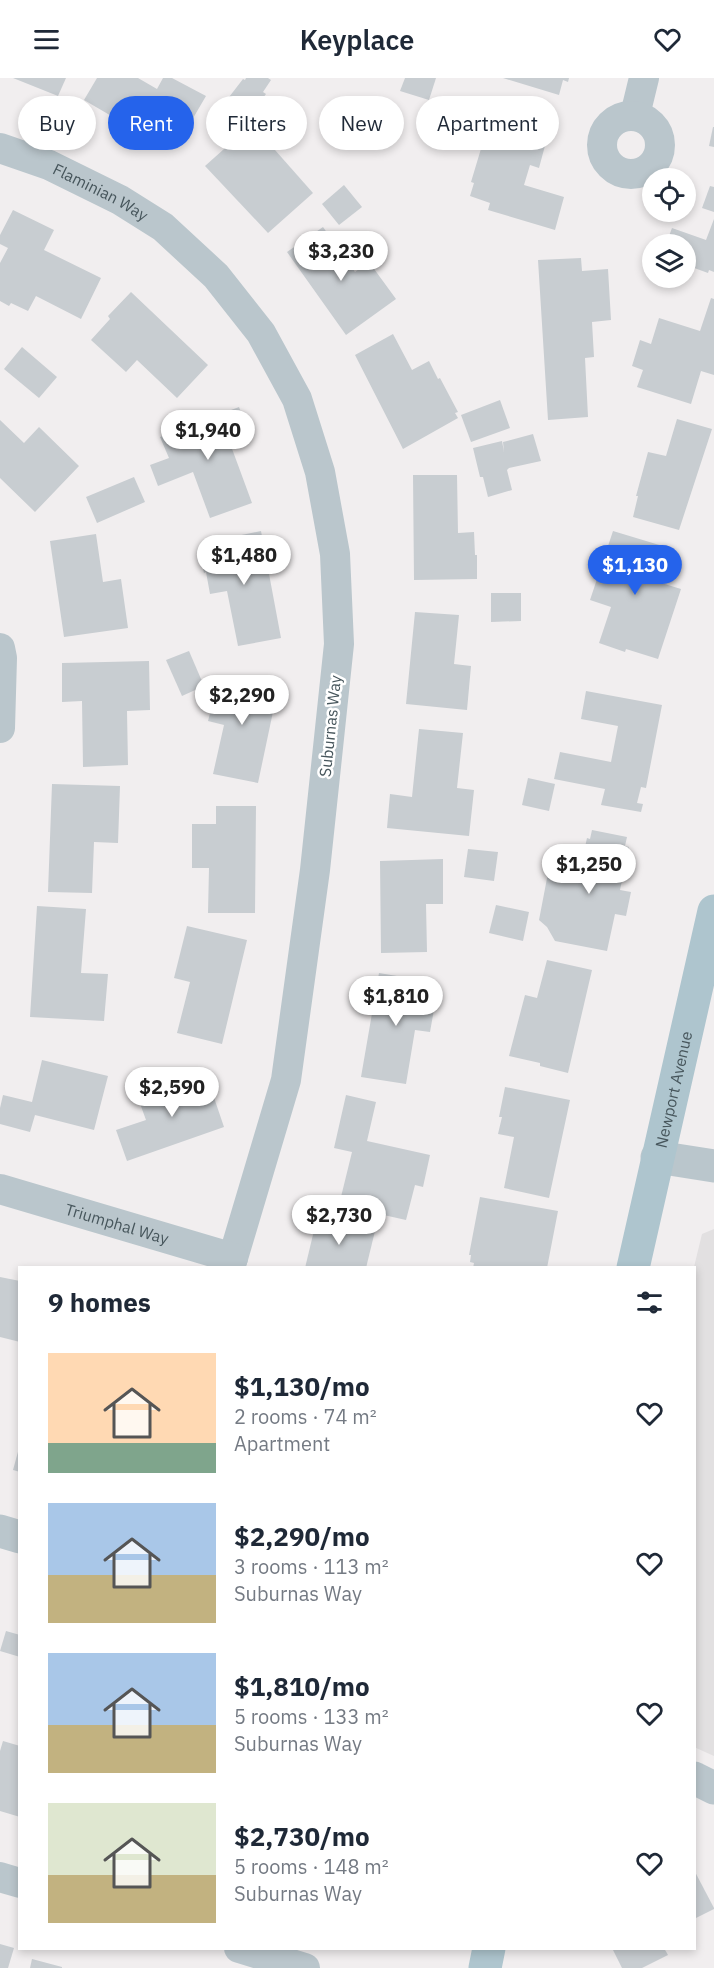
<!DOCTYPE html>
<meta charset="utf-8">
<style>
body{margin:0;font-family:"IBM Plex Sans",sans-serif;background:#f2f2f3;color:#1f2937;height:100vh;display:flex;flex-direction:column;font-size:22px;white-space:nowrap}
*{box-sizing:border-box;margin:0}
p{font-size:20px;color:#747a83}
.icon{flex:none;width:33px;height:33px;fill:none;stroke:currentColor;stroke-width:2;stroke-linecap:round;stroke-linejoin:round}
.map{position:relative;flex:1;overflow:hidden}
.drawer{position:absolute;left:18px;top:1188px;width:678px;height:684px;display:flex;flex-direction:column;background:#fff;border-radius:0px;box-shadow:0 3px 9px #0003}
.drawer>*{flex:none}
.guide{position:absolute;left:18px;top:18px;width:678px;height:54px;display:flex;gap:12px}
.buttons{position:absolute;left:642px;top:90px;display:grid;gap:12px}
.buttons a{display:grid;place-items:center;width:54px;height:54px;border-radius:50%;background:#fff;box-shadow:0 3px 9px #0003;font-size:30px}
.price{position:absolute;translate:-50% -51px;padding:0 14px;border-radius:21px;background:#fff;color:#222;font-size:20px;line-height:39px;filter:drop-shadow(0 2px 3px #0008)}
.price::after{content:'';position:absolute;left:50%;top:36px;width:18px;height:14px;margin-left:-9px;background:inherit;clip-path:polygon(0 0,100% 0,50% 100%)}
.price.selected{background:#2563eb;color:#fff}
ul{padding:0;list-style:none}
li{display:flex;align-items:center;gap:18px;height:150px;padding:0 30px}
li span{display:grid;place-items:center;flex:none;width:168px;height:120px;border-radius:0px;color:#555}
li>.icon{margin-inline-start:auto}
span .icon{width:72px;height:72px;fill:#fffc;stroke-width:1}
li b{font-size:26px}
h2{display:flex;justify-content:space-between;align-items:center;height:72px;padding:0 30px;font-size:26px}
.pill{padding:0 21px;border-radius:27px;background:#fff;box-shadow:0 3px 9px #0003;font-size:21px;line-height:54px}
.pill.selected{background:#2563eb;color:#fff}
header{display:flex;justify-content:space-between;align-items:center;height:78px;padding:0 30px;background:#fff;font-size:27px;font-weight:600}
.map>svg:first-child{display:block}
</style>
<header><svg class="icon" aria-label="menu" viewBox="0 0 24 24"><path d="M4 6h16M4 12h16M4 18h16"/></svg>Keyplace<svg class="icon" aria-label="heart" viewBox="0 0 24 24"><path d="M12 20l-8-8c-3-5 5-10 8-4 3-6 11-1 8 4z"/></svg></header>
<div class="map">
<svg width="714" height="1890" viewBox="0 0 714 1890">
<rect width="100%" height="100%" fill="#f1eeef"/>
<polygon fill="#e2e0e1" points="714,1151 714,1678 694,1669 694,1189 702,1156"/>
<g fill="#c8cdd1">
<polygon points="13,0 66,0 58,18"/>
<polygon points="97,0 138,0 157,11 163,0 172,0 206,18 175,71 158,61 156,64 84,22"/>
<polygon points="246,0 268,0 271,2 263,14 266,16 248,40 226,23 243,1 245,2"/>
<polygon points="405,0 436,0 429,22 400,13"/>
<polygon points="503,0 569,0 568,4 563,2 559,17"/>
<polygon points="495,24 556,42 549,65 546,64 539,90 530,87 524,107 564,119 555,152 488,132 490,125 470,118 474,105 471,104"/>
<polygon points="252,46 313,115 268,155 205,88"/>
<polygon points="713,49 714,49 714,69 709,68"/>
<polygon points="344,107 362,129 339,147 322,126"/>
<polygon points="710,108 714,109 714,134 702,130"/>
<polygon points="13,132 54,152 44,172 101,200 81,241 36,218 28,233 11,225 9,228 0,223 0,185 8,170 0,166 0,157"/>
<polygon points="714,141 714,194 709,192 708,195 686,187 686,166 666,166 672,150 706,162"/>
<polygon points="323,149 355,194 369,184 396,221 346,257 287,174"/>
<polygon points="581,180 582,193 608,191 611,242 592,244 594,279 585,280 588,339 548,342 538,182"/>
<polygon points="131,214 208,287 177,320 137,282 126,294 91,262 110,241 108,238"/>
<polygon points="711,220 714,221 714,297 701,293 691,326 637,309 643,292 632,288 640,262 651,266 659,240 700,253"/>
<polygon points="393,256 412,292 429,283 438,301 440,300 458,334 455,335 458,340 403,371 355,277"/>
<polygon points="22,269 57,299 39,320 4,291"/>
<polygon points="500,322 510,350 471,364 461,337"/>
<polygon points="239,329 251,360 231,368 252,425 210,440 193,394 158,408 150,387 169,380 160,359"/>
<polygon points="677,341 712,351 679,452 633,439 638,418 636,418 648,374 666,378"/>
<polygon points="0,342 24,365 39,349 79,388 35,434 0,400"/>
<polygon points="533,356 541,383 509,390 507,392 512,412 488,419 483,399 480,399 473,370 502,363 504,374 503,364"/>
<polygon points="413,397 457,397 458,455 474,454 475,477 477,477 477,501 414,502"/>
<polygon points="134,399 145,424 97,445 86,419"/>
<polygon points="261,453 281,560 238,568 227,513 210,516 206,494 204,495 199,472 228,466 227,460"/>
<polygon points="613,453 666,469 655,503 681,511 658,581 626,571 625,574 599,565 611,529 590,522"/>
<polygon points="96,456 103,504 121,501 128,550 64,559 50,463"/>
<polygon points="491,515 521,515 521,543 491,544"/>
<polygon points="415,534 459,537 454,586 471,588 467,632 406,626"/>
<polygon points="189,573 204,608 182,618 166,582"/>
<polygon points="149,583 150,632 127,633 128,687 83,689 82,623 62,624 62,585"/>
<polygon points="215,597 278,610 258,705 213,696 224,647 208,643 213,624 210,623"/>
<polygon points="586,613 662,627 646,710 641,709 637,725 643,726 641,734 601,727 605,711 554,701 560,674 611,684 618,648 581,641"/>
<polygon points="419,651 463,655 457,710 474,712 469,758 387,750 390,716 412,719"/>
<polygon points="528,700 555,706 549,733 522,727"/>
<polygon points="52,706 120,708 118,765 94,764 92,815 48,814"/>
<polygon points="216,728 256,728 255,835 208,835 209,790 192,790 192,746 216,746"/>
<polygon points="592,752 627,759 625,768 629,769 620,812 631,814 626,838 615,836 607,873 555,863 547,849 539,842 548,795 578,801 587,760 590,761"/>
<polygon points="468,771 498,774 494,803 464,799"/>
<polygon points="443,781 443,826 426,826 427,874 381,875 380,783"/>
<polygon points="496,827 529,834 523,863 489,855"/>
<polygon points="37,828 86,831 81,895 108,896 104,943 30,939"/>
<polygon points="187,848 247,862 222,966 177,955 190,904 174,900"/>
<polygon points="547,882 592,892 568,995 540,988 540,985 509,978 525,917 537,920"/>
<polygon points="379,895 409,900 409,904 438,909 430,954 415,952 406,1006 361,999"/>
<polygon points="42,982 108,998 94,1052 35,1037 30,1054 0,1046 0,1030 3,1017 32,1024"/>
<polygon points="206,996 224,1049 127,1083 116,1052 146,1042 138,1020"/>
<polygon points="505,1009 570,1022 549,1120 504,1110 514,1059 498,1056 502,1039 499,1039"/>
<polygon points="346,1017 376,1024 367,1063 430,1077 423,1109 415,1107 406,1142 339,1127 352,1074 334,1070"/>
<polygon points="480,1119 558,1133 547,1190 473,1190 474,1185 470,1184 471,1177 469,1177"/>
<polygon points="317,1140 375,1153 366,1190 305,1190"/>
<polygon points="0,1199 20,1203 20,1264 0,1259"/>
<polygon points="19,1370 20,1370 20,1394 13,1392"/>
<polygon points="6,1553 20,1557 20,1579 0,1573"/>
<polygon points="3,1663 20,1668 20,1739 0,1733 0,1673"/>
<polygon points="694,1792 714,1830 714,1831 694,1841"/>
<polygon points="0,1866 14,1870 8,1890 0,1890"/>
<polygon points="612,1870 664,1870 668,1877 642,1890 622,1890"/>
<polygon points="32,1881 62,1889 62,1890 30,1890"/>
</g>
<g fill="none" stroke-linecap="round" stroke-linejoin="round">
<g stroke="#bac6cc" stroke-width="30">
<polyline points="635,37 644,0"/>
<circle cx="631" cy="67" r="29"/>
<path id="s1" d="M0,70l49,17 71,35 43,27 53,49 45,57 36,66 23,73 15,82 4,90 -24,226 -29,210 -56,188"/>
<polyline points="0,570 2,580 0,650"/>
<path id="s2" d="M0,1111l233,69"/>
<polyline points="0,1799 20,1805"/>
<polyline points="239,1870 305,1890"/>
</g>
<g stroke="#bac6cc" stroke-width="33">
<polyline points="657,1079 714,1088"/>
<polyline points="0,1453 20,1459"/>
<polyline points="694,1700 714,1710"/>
</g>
<g stroke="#aec5ce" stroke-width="33">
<path id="s3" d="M633,1190l81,-357"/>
<polyline points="485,1890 489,1870"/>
</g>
</g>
<g text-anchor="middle" stroke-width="5" stroke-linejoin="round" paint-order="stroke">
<g font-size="16" fill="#47565c" stroke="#fff">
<text dy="6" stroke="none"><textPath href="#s1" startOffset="110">Flaminian Way</textPath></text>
<text transform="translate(330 648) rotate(-84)" y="6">Suburnas Way</text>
<text dy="6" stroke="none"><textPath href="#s3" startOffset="183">Newport Avenue</textPath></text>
<text dy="6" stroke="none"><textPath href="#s2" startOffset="122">Triumphal Way</textPath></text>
</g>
</g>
</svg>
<div class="buttons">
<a><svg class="icon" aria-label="locate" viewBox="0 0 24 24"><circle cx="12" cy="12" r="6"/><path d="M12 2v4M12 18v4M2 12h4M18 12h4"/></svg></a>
<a><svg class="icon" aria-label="layers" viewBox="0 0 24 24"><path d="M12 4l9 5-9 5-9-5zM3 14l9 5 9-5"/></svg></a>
</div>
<b class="price" style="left:341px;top:204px">$3,230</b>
<b class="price" style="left:208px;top:383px">$1,940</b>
<b class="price" style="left:244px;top:508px">$1,480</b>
<b class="price selected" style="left:635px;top:518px">$1,130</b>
<b class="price" style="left:242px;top:648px">$2,290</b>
<b class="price" style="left:589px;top:817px">$1,250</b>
<b class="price" style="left:396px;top:949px">$1,810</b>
<b class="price" style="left:172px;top:1040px">$2,590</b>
<b class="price" style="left:339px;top:1168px">$2,730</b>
<div class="guide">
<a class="pill">Buy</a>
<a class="pill selected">Rent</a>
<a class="pill">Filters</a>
<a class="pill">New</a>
<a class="pill">Apartment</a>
</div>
<section class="drawer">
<h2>9 homes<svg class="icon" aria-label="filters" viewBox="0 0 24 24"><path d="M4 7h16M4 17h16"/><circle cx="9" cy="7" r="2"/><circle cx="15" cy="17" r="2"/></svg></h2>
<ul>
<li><span style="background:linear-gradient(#ffd9b3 75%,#7fa58c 0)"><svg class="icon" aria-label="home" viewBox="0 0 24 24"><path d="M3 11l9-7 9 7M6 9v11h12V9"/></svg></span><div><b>$1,130/mo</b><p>2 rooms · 74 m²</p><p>Apartment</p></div><svg class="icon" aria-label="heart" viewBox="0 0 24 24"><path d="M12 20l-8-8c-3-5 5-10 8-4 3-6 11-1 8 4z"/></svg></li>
<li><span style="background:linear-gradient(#a9c7e8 60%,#c2b280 0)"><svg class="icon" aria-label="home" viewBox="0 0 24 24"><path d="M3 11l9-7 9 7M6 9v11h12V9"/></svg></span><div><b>$2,290/mo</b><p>3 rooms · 113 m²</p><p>Suburnas Way</p></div><svg class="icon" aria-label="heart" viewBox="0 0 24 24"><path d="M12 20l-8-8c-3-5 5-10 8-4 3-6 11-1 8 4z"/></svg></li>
<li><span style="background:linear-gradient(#a9c7e8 60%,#c2b280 0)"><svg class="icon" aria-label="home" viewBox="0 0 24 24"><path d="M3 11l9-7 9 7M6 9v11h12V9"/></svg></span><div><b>$1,810/mo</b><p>5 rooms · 133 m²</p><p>Suburnas Way</p></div><svg class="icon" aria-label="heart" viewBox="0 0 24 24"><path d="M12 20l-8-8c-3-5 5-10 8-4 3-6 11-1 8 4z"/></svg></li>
<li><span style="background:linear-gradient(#dfe7d0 60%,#c2b280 0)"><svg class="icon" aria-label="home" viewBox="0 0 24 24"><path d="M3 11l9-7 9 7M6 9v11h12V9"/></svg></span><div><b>$2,730/mo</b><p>5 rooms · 148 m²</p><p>Suburnas Way</p></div><svg class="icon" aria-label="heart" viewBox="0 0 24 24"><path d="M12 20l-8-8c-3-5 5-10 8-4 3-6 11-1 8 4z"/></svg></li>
</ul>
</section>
</div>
